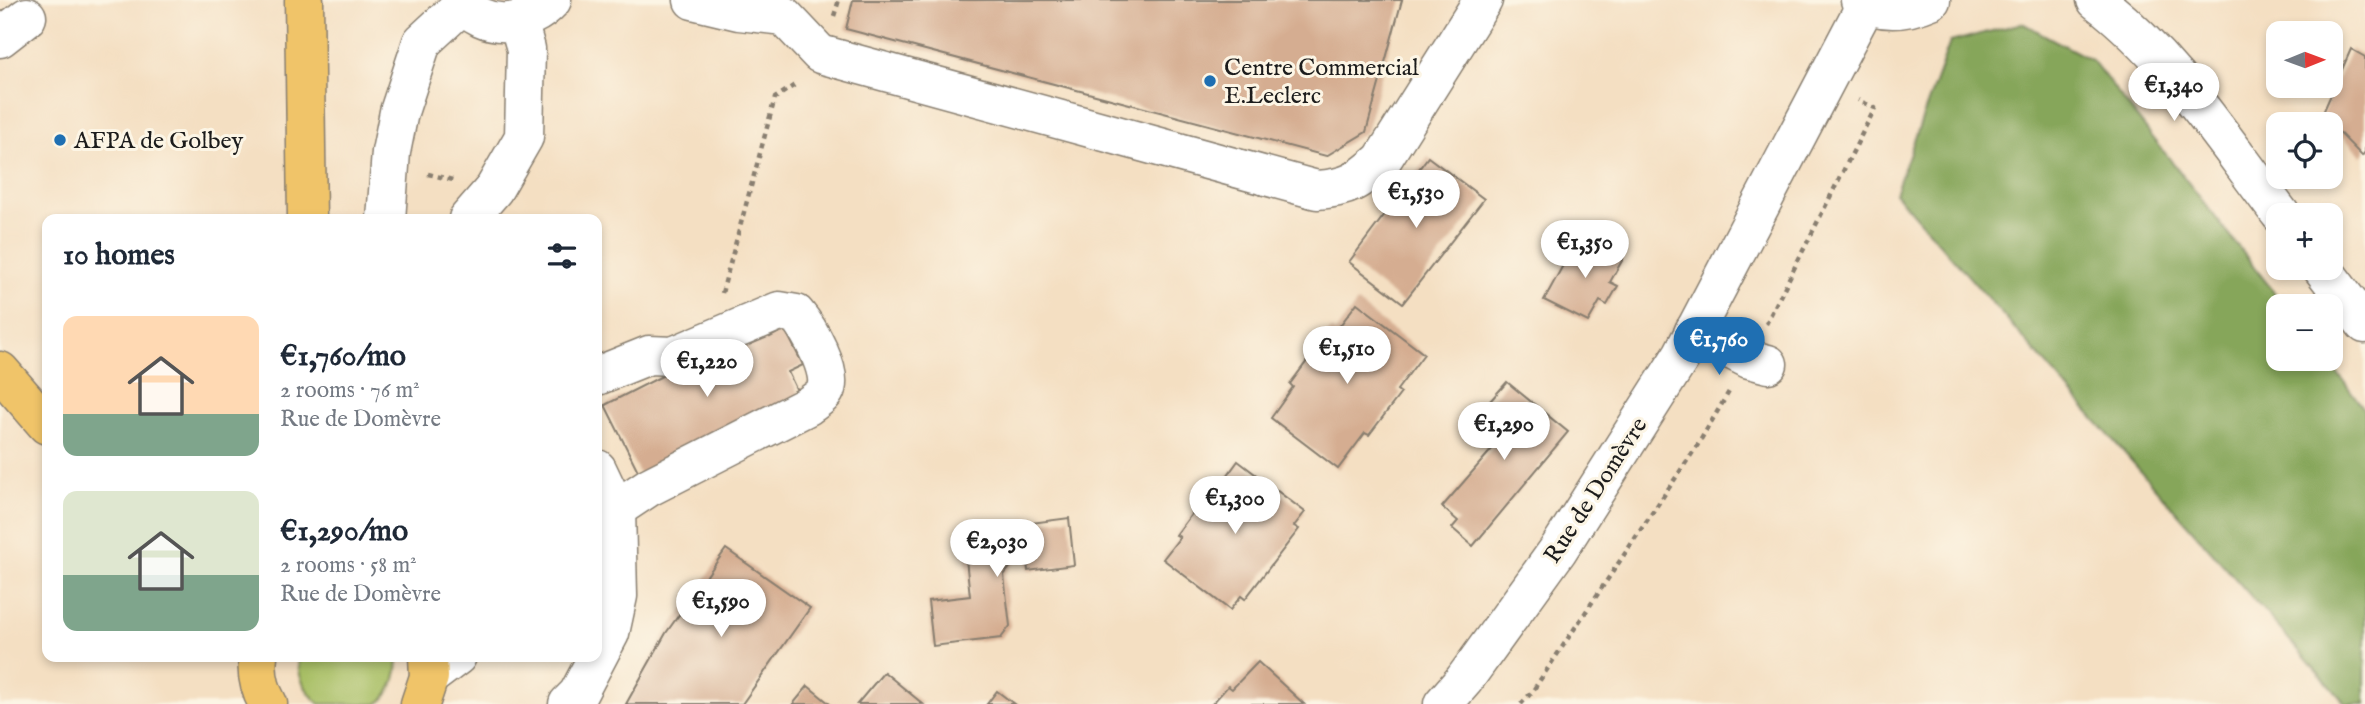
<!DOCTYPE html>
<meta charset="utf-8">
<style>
body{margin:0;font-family:"IM FELL English",serif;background:#f6f6f7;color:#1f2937;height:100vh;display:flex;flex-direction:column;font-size:26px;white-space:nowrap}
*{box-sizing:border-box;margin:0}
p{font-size:23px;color:#747a83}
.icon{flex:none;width:38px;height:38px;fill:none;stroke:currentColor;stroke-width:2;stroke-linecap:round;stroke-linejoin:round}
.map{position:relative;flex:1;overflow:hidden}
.side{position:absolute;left:42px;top:214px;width:560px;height:448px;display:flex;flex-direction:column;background:#fff;border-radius:14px;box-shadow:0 4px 10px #0003}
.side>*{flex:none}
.needle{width:46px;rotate:89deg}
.fabs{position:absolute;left:2266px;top:21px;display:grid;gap:14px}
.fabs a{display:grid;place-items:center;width:77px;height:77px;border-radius:14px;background:#fff;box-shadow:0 4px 10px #0003;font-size:35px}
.price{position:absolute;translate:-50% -60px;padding:0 16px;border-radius:24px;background:#fff;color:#222;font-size:23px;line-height:46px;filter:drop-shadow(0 2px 4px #0008)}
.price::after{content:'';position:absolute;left:50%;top:42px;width:21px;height:16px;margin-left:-10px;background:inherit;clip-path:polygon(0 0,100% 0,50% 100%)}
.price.active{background:#1f6fb2;color:#fff}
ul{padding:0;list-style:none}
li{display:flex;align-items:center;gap:21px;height:175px;padding:0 21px}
li span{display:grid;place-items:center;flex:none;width:196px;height:140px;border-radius:14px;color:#555}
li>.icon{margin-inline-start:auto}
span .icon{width:84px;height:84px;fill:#fffc;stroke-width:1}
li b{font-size:30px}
h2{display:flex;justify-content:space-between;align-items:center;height:84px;padding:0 21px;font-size:30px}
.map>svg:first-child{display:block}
</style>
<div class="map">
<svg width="2365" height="704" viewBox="0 0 2365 704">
<rect width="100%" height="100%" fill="#fcf5e5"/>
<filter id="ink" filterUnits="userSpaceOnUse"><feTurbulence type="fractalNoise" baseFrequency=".0143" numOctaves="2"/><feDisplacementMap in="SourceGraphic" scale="14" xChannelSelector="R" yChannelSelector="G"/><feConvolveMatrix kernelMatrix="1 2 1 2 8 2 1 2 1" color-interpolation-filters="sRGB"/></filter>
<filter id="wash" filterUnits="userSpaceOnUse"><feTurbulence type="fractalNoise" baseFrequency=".00686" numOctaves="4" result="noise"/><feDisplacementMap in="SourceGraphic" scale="28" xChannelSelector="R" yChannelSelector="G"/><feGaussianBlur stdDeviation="1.57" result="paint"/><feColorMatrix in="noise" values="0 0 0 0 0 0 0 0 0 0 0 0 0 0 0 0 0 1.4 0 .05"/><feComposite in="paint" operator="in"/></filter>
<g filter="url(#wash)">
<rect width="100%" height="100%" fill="#f4dfc2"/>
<path fill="#a8bf65" stroke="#626e40" stroke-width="2" d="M299,656h99c0,19 -4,37 -21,48h-58c-14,-14 -23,-28 -20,-48z"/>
<polygon fill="#86a65a" stroke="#51613b" stroke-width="2" points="2022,23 2092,60 2285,306 2278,306 2278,359 2327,359 2365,410 2365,704 2346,704 1895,193 1950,42"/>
<g id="blocks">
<g fill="#d5ad91">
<polygon points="853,0 1402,0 1366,132 1326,156 846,29"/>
<polygon points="2351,49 2365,57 2365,152 2362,156 2322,115"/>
<polygon points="1428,157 1484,199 1403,303 1349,262"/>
<polygon points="1579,236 1623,259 1610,282 1618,286 1607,305 1600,301 1588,322 1544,300"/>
<polygon points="1357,303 1424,354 1397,390 1401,393 1369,435 1365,433 1338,469 1271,418 1293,387 1290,384 1331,329 1335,332"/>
<polygon points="764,324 770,337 785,329 803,365 788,372 801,399 642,479 605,405"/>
<polygon points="1507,382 1568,432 1473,546 1452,528 1458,521 1442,507 1499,441 1482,426 1491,416 1483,409"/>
<polygon points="1238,461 1305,512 1294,526 1299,529 1245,599 1241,596 1230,610 1163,559 1180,537 1176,535 1217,480 1222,483"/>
<polygon points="1069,518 1074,565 1028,571 1027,561 1015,561 1004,575 1010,626 1001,638 933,646 928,601 970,596 963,531 999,527 999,534 1024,531 1023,524"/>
<polygon points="726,549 810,608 742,704 626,704 666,633"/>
<polygon points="1258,662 1304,704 1212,704 1228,686 1232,689"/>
<polygon points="884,672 923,704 857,704"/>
<polygon points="808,686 830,704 793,704"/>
<polygon points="997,691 1014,704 987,704"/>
</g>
</g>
</g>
<g filter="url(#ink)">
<use href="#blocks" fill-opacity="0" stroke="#887e6f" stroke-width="2"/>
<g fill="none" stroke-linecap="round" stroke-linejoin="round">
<defs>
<g id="minor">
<path d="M460,0c25,32 67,27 92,0"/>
<path d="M693,0l46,11 45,5 36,38 497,136c32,-2 41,-9 65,-30l101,-160"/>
<path d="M1860,0c23,14 48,10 71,0"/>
<path d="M2096,0c75,57 128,141 185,215"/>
<polyline points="0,38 27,17"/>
<polyline points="386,219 391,152 399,112 422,42 463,4"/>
<polyline points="468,219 494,189 524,137 526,49 518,21"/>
<polyline points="2322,268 2365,324"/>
<polyline points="1694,331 1749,359 1768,364"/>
<path d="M597,376l52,-21 24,1 106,-45 17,3c12,14 39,60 29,77 -3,6 -12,11 -17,15l-159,81 -33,22"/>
<polyline points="429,677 457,656"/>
<polyline points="568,704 578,694 610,633 618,596 616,509 597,469"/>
<polyline points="1443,704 1464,680 1558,550 1682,355 1866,4"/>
</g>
<g id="major">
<polyline points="304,0 307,219"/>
<polyline points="0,371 47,425"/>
<path d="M258,656c-2,17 2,34 10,48"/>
<polyline points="420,704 429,677 428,656"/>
</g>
</defs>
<use href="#minor" stroke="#887e6f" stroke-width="41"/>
<use href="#major" stroke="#887e6f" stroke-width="41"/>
<g stroke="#887e6f" stroke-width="4.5" stroke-dasharray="5 5" stroke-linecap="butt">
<polyline points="834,16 839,0"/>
<polyline points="428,174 453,180"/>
<polyline points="722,293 775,98 798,83"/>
<polyline points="1766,324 1875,108 1858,100"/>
<polyline points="1521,704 1532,692 1697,446 1730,390"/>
</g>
<use href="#minor" stroke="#fff" stroke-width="38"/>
<use href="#major" stroke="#f0c469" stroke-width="38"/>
</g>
</g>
<g fill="#1f6fb2" stroke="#fcf5e5" stroke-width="2.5">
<circle cx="1210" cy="81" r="7"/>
<circle cx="60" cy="140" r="7"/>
</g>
<g text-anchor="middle" stroke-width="6" stroke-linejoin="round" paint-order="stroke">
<g font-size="24" fill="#1c1c1c" stroke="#fcf5e5" text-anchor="start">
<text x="1224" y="75">Centre Commercial<tspan x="1224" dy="28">E.Leclerc</tspan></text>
<text x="74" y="148">AFPA de Golbey</text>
</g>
<g font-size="24" fill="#1c1c1c" stroke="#fcf5e5">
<text transform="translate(1595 490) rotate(-57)" y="8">Rue de Domèvre</text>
</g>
</g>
</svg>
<div class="fabs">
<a><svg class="needle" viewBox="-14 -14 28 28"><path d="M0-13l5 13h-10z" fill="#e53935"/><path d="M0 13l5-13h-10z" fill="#747a83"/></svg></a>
<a><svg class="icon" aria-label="locate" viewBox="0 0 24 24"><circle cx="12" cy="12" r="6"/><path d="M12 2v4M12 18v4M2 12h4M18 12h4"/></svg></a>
<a>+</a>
<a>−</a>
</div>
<b class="price" style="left:2174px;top:123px">€1,340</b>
<b class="price" style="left:1416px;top:230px">€1,530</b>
<b class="price" style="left:1585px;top:280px">€1,350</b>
<b class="price active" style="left:1719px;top:377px">€1,760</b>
<b class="price" style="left:1347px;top:386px">€1,510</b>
<b class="price" style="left:707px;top:399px">€1,220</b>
<b class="price" style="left:1504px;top:462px">€1,290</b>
<b class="price" style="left:1235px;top:536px">€1,300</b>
<b class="price" style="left:997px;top:579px">€2,030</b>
<b class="price" style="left:721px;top:639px">€1,590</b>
<section class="side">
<h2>10 homes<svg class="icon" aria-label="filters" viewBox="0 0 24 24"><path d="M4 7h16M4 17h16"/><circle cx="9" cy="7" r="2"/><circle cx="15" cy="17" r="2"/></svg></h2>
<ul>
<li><span style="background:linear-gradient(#ffd9b3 70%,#7fa58c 0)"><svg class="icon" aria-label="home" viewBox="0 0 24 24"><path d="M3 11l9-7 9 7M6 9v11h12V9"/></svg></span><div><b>€1,760/mo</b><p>2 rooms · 76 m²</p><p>Rue de Domèvre</p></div></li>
<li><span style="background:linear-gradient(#dfe7d0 60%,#7fa58c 0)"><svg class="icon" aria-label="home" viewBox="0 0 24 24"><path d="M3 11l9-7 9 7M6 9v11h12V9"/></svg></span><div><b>€1,290/mo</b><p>2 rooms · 58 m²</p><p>Rue de Domèvre</p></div></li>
</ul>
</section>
</div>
